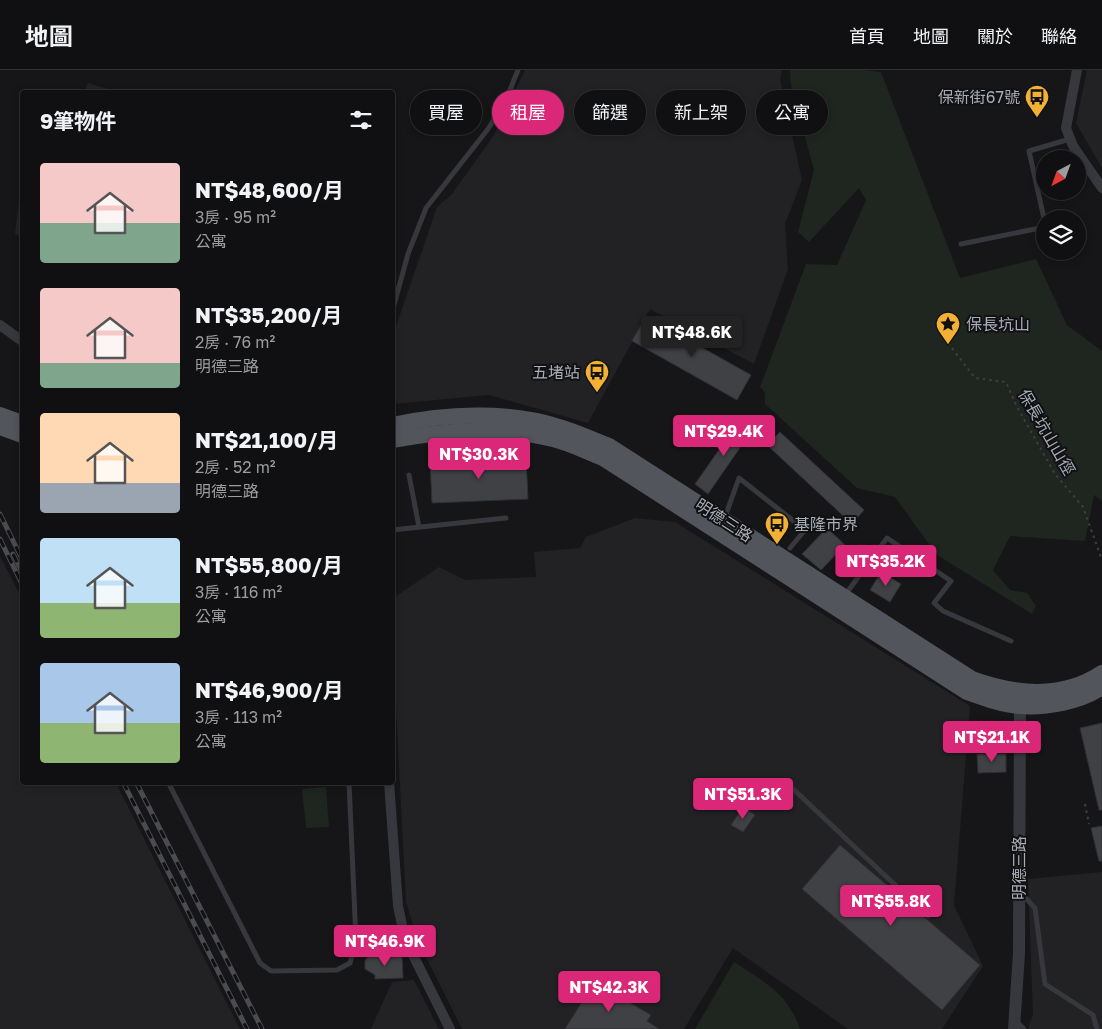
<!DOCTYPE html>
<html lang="zh-TW">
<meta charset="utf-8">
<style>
body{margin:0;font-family:"Golos Text","Noto Sans TC",sans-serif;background:#19191b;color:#f1f3f6;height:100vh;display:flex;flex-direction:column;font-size:19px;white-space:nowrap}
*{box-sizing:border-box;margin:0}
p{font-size:16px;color:#9c9d9f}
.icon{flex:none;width:28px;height:28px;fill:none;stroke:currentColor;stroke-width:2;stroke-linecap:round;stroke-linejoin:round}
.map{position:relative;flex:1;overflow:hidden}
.drawer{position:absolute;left:20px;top:20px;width:375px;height:695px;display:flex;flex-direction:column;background:#101012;border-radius:5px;box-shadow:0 2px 8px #0003,0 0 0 1px #303032}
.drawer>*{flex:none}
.top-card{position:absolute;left:410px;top:20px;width:475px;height:45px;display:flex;gap:10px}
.needle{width:32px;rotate:221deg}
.tools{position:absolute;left:1036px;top:80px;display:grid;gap:10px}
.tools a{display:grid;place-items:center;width:50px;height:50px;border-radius:50%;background:#101012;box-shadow:0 2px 8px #0003,0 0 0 1px #303032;font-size:25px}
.price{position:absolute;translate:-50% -42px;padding:0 11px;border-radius:5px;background:#db2777;color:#fff;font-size:16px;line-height:32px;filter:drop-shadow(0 1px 2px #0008)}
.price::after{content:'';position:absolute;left:50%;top:30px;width:15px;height:11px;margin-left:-8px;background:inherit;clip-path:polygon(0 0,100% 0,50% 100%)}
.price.current{background:#222;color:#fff}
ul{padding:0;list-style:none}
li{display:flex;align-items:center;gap:15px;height:125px;padding:0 20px}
li span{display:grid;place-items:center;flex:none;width:140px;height:100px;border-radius:5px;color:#555}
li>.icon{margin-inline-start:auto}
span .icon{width:60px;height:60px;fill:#fffc;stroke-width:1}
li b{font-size:21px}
h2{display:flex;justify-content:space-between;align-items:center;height:60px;padding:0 20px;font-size:21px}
.chip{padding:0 18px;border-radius:22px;background:#101012;box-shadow:0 2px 8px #0003,0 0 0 1px #303032;font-size:18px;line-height:45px}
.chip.current{background:#db2777;color:#fff}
header{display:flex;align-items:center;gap:30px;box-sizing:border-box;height:70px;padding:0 25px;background:#101012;border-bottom:1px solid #303032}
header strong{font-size:24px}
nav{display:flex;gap:28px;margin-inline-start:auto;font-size:18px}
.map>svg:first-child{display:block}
</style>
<header>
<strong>地圖</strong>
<nav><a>首頁</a><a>地圖</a><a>關於</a><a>聯絡</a></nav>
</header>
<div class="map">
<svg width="1102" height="959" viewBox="0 0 1102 959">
<rect width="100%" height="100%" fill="#161618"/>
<g fill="#222225">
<polygon points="525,0 782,0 780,10 802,110 785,154 788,199 754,294 650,239 588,353 489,325 393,334 393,265 437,137 452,124 494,65"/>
<polygon points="1087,0 1102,0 1102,98 1076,53"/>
<polygon points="88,13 118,22 85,22"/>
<polygon points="22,107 22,169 15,163"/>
<polygon points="635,448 675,452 970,636 954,835 983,896 942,959 848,959 733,878 684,959 462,959 418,871 406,832 393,580 392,529 439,497 465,510 536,507 534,482 580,478 586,467"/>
<polygon points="0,486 22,529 22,712 116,713 240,959 0,959"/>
<polygon points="1102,802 1102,959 1028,959 1033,944 1028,809"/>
<polygon points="414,910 439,959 371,959 392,912"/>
</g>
<g fill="#1e261f">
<polygon points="790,0 863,0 881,2 960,208 1036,189 1067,255 1102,281 1102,431 1094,425 1085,471 1010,466 993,500 1010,520 1027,523 1036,536 1032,544 937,485 895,427 857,418 765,334 765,323 760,317 806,194 837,195 866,130 859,118 809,172 798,162 814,100 791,15"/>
<polygon points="326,717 329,757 306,758 302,719"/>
<path d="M734,892c30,20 54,31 66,67h-105z"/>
</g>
<g fill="#404145" stroke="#303034">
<polygon points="646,246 751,305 737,330 632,271"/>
<polygon points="740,350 753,359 708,424 695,414"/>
<polygon points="780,362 864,440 852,454 767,375"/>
<polygon points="526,386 528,429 432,433 430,391"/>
<polygon points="827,458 845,475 821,500 802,484"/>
<polygon points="881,502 901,514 890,532 870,520"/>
<polygon points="1102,653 1102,740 1099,740 1080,658"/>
<polygon points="977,684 1006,684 1006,702 978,703"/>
<polygon points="743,737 755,745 743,762 731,755"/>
<polygon points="1102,756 1102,791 1099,791 1091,758"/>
<polygon points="840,775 980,895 942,940 802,819"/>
<polygon points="377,884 381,888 402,886 403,908 375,909 375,905 365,899 365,891 369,885"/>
<polygon points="601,916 651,945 647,951 659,959 565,959 590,919 598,923"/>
</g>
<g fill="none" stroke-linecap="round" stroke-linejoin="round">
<g stroke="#3d3f44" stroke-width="2" stroke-dasharray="2.5 4" stroke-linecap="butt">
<polyline points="948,273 975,308 1006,312 1016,335 1055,404 1083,437 1102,490"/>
<polyline points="1085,734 1089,754"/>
</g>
<g stroke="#37383d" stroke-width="5">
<polyline points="1045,153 1029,81 1070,69"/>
<polyline points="961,174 1045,157"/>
<polyline points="392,242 408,184 426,138 488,59 505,32 518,0"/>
<polyline points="409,405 419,457"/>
<polyline points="725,447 739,408 805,460 790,478"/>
<polyline points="392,460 506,448"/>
<polyline points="845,525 887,468 951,511 934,533 943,541 1011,571"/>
<polyline points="168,712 260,893 271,901 337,900 350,893 356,871"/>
<polyline points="349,712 356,871 405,869"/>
<polyline points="790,716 928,846"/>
<polyline points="1022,824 1035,838 1045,914 1093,945 1097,959"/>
<polyline points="1016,951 1024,959"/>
</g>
<g stroke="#37383d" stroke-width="10">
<polyline points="1077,0 1066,58 1073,76 1102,118"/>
<polyline points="0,255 22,271"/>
<polyline points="389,712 398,836 405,869 450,959"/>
</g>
<polyline stroke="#37383d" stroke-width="12" points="1014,959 1019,883 1020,627"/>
<g stroke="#53555c" stroke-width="16">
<polyline points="0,345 22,353"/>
<path d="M392,355c52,-11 116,-15 167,2 17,5 34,13 50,19l363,233c44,16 90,21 130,-6"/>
<polyline points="0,357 22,365"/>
<path d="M392,370c54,-9 107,-15 161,-1 17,4 34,13 50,19l364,234c17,6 35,13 53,14 25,2 61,-4 82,-19"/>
</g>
<defs>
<g id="rail">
<polyline points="0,444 22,489"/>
<polyline points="0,469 22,514"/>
<polyline points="13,484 22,502"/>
<polyline points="123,712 247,959"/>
<polyline points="136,712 262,959"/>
</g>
</defs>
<use href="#rail" stroke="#4a4c52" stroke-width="5"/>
<use href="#rail" stroke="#111113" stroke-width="3" stroke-dasharray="9" stroke-linecap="butt"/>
</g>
<defs>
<symbol id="bus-pin" viewBox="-11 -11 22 30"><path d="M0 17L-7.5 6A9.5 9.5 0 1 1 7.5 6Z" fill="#f2b134" stroke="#111113"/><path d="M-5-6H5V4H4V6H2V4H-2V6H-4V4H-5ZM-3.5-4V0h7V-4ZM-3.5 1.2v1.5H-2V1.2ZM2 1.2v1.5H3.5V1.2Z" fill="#111"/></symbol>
<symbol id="sight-pin" viewBox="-11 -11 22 30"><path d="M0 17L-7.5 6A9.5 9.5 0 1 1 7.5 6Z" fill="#f2b134" stroke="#111113"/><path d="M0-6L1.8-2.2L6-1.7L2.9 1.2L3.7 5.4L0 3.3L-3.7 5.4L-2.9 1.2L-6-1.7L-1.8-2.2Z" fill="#111"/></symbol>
</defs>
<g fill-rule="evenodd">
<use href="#bus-pin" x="1023" y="13" width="28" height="38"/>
<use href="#sight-pin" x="934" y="240" width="28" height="38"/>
<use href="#bus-pin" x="583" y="288" width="28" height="38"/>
<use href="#bus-pin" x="763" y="440" width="28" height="38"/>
</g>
<g text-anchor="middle" stroke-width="4" stroke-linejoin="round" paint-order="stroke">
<g font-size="16" fill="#a8adb8" stroke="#111113" text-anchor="end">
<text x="1020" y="33">保新街67號</text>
<text x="966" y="260" text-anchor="start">保長坑山</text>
<text x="580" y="308">五堵站</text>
<text x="794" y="460" text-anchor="start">基隆市界</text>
</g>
<g font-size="16" fill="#a8adb8" stroke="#111113">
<text transform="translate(1047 362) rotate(60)" y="6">保長坑山山徑</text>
<text transform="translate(724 450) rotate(33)" y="6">明德三路</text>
<text transform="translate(1019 798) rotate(-90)" y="6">明德三路</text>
</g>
</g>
</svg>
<div class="tools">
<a><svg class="needle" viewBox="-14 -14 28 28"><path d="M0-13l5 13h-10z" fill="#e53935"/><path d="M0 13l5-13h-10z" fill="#9c9d9f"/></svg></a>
<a><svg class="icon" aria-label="layers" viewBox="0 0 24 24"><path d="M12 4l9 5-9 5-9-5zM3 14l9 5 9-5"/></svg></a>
</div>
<b class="price current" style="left:692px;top:288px">NT$48.6K</b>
<b class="price" style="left:724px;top:387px">NT$29.4K</b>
<b class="price" style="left:479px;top:410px">NT$30.3K</b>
<b class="price" style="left:886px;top:517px">NT$35.2K</b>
<b class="price" style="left:992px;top:693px">NT$21.1K</b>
<b class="price" style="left:743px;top:750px">NT$51.3K</b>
<b class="price" style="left:891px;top:857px">NT$55.8K</b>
<b class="price" style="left:385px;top:897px">NT$46.9K</b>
<b class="price" style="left:609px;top:943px">NT$42.3K</b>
<div class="top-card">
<a class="chip">買屋</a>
<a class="chip current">租屋</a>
<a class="chip">篩選</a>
<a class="chip">新上架</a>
<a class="chip">公寓</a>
</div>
<section class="drawer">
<h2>9筆物件<svg class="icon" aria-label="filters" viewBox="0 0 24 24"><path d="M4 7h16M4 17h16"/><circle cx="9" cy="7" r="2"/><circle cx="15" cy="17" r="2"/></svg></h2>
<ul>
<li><span style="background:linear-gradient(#f6c9c9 60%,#7fa58c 0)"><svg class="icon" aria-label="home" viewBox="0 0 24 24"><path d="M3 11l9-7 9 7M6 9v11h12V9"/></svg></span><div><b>NT$48,600/月</b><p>3房 · 95 m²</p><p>公寓</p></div></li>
<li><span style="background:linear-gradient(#f6c9c9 75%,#7fa58c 0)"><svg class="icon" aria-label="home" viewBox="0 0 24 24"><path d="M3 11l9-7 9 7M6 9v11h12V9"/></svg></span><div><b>NT$35,200/月</b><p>2房 · 76 m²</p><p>明德三路</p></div></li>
<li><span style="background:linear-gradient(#ffd9b3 70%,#9aa5b1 0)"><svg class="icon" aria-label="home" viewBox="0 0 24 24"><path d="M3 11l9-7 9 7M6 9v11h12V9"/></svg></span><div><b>NT$21,100/月</b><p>2房 · 52 m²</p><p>明德三路</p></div></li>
<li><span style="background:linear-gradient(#bfe0f5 65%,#8fb573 0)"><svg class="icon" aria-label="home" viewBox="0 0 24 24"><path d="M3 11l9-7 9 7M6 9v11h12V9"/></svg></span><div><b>NT$55,800/月</b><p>3房 · 116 m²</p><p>公寓</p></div></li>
<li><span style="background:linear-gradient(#a9c7e8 60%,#8fb573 0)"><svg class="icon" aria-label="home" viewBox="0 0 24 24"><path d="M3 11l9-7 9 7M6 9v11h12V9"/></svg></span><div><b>NT$46,900/月</b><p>3房 · 113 m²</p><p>公寓</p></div></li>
</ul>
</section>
</div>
